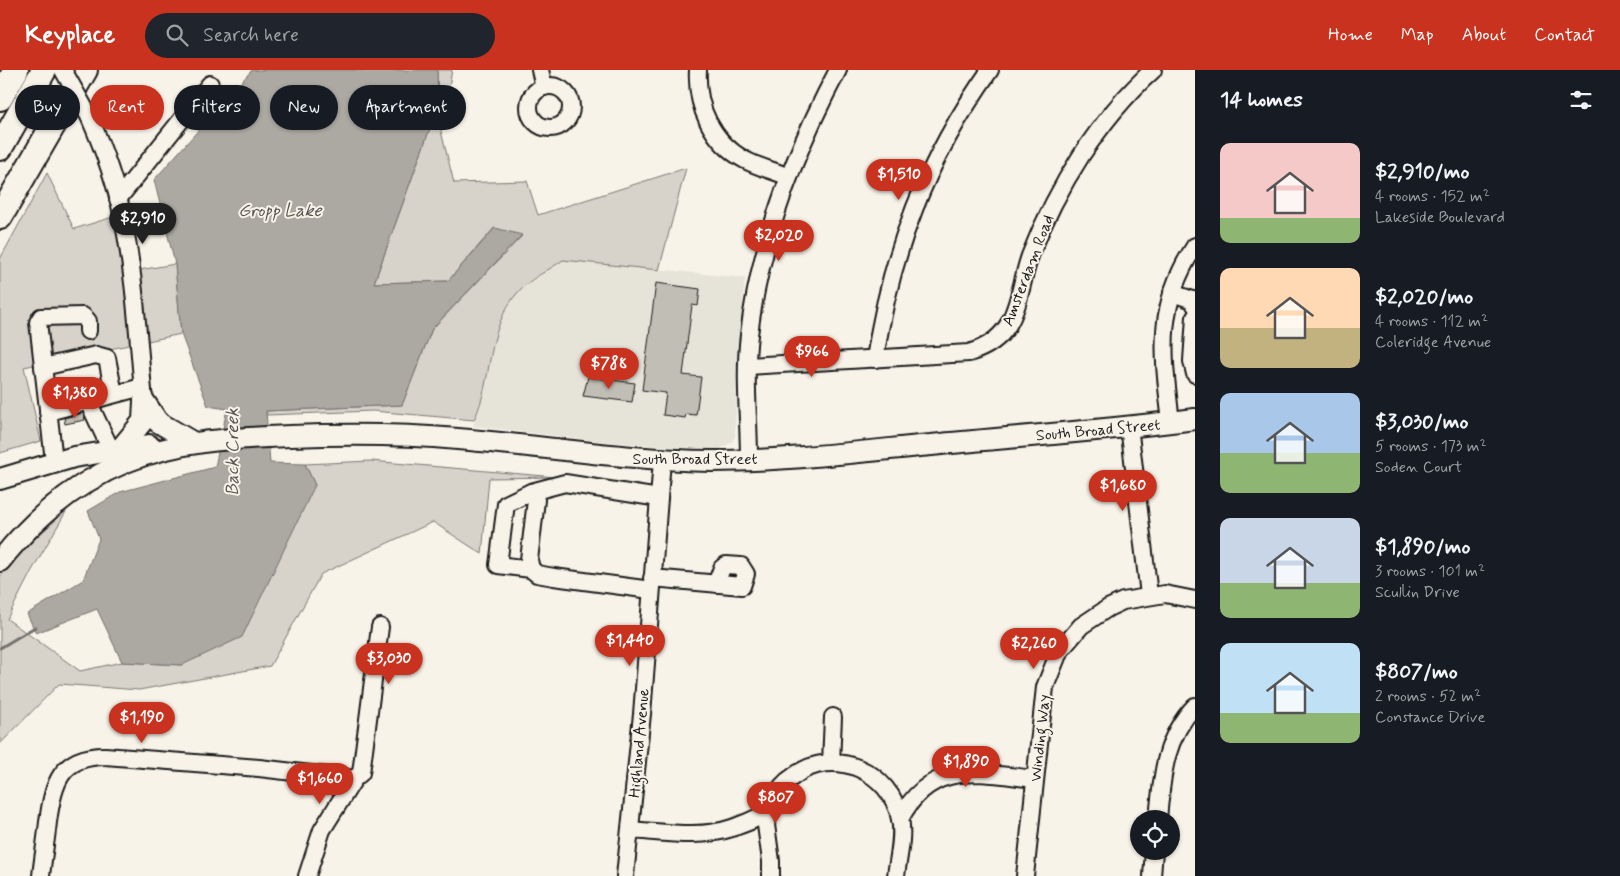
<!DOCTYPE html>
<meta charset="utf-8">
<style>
body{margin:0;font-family:Mynerve,sans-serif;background:#20242c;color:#f1f3f6;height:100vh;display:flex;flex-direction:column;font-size:19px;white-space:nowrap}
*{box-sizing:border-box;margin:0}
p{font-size:16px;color:#9ea1a6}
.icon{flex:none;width:28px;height:28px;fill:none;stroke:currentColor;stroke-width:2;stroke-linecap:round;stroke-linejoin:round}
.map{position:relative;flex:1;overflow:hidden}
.details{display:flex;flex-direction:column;background:#171b24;width:425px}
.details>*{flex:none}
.banner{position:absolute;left:15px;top:15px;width:475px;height:45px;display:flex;gap:10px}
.fabs{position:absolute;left:1130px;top:740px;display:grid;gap:10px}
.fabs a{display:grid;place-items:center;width:50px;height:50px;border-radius:50%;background:#171b24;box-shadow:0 1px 4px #0004;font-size:25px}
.price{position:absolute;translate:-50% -42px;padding:0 11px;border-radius:18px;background:#c8321e;color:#fff;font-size:16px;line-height:32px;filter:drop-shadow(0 1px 2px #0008)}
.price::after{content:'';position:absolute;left:50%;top:30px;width:15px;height:11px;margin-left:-8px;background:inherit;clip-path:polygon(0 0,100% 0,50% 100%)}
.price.selected{background:#222;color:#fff}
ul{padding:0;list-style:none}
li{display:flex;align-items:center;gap:15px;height:125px;padding:0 25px}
li span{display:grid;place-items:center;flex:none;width:140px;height:100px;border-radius:10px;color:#555}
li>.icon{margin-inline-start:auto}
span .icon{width:60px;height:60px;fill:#fffc;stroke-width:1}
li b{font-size:21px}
h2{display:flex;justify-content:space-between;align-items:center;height:60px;padding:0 25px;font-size:21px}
.chip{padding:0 18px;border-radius:22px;background:#171b24;box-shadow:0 1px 4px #0004;font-size:18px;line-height:45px}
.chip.selected{background:#c8321e;color:#fff}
header{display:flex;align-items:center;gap:30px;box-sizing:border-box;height:70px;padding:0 25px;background:#c8321e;color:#fff}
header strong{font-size:24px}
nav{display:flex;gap:28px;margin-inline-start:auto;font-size:18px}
.search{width:350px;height:45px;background:#20242c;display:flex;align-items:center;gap:12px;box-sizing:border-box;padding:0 18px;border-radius:28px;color:#9ea1a6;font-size:19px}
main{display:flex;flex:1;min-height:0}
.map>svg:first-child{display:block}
</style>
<header>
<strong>Keyplace</strong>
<div class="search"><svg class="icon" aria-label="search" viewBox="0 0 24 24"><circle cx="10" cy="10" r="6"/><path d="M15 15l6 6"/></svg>Search here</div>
<nav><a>Home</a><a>Map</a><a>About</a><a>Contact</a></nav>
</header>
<main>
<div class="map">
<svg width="1195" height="806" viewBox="0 0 1195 806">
<rect width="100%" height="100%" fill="#f7f3e8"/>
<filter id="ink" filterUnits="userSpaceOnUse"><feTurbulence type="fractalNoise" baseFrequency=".02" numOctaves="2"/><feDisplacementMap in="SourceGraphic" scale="10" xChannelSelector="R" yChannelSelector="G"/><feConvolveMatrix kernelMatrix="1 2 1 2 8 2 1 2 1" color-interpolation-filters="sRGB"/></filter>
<g filter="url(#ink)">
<polygon fill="#e6e3d9" points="563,190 745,208 737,301 735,366 732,372 720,379 673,377 608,372 473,356 480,335 497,255 519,220"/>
<g fill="#d7d3cb" stroke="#7a7874">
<path d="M437,0h15l-11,61 13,52 73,-2 11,34 148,-47 -27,102 -96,-10c-14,10 -33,19 -44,31 -34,38 -25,86 -45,129l-101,-9 -106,4 -1,-4 136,-6 30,-76 90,-93 -28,-8 -46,53 -74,2 64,-177z"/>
<polygon points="47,103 74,159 126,143 133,201 175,194 181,264 24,297 41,371 0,383 0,189"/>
<polygon points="371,391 556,407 489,408 482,484 433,452 321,504 270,596 139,620 59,614 0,674 0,507 20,482 67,440 31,502 7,549 80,601 122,592 182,595 315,415 305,394"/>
</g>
<polygon fill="#aca9a2" stroke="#72716c" points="252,0 437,0 438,36 374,213 448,211 495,158 522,165 432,259 402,335 266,341 270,393 305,394 315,415 242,567 182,595 122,592 97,539 36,563 27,544 83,510 99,469 88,441 120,422 215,397 227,339 208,336 181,264 175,194 154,110"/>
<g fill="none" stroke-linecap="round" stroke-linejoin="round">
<polyline stroke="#72716c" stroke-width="3" points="0,578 35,557"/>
</g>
<g fill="#c0beb5" stroke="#1c1c1c">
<polygon points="656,213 700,219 698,236 692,235 683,305 701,307 696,345 686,344 685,348 663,345 666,323 642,320"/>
<polygon points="588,307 635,313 632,332 583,326"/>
<polygon points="83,343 85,350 65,354 64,348"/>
</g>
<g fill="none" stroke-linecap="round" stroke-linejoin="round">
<defs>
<g id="minor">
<polyline points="540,0 544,17"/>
<path d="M698,0c-2,37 14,72 47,90 13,7 30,11 44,17"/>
<circle cx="550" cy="37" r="21"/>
<path d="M89,46c14,32 26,64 33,98 13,61 16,125 22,187"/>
<polyline points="118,129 210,14"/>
<polyline points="1172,223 1193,230 1195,235"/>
<polyline points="1195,247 1192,291 1195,304"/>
<path d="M875,289c16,-108 52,-200 115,-289"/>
<path d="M747,296l222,-13c16,-5 30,-13 39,-28 12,-20 14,-47 22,-69 27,-69 68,-136 123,-186"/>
<polyline points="43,297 96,285 107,288 114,324"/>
<polyline points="88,331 111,380"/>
<polyline points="48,342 142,317"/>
<path d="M1171,352c-8,-68 -16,-115 24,-176"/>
<polyline points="1129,356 1149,525"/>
<path d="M749,390c0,-42 -5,-84 0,-125 11,-94 45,-182 89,-265"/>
<polyline points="54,391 38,252 41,247 83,246 88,251 88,261"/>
<polyline points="531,422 536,430 529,490 531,499"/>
<polyline points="652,508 742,516 746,504 741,496 726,495 722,498 716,514"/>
<polyline points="651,520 554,507 537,504 531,499 498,495 506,434 531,422 565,413 659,428"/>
<polyline points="831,693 833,647"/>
<polyline points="769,740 766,755 771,791 771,806"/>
<path d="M900,749c31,-60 79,-46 135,-40"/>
<path d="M1158,749c4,-42 6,-81 37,-113"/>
<path d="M630,760c33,2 70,9 102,-2 11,-4 30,-10 37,-19 3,-2 4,-7 5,-10 4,-9 12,-18 20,-23 40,-30 97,-5 106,43 4,17 -2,39 -4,57"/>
<path d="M41,806c2,-18 5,-36 7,-54 5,-38 12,-66 57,-66l154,12 95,11"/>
<polyline points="307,806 322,760 354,709 361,703 380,557"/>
<polyline points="625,806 642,644 662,390"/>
<polyline points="1025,806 1045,617 1059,582 1081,556 1108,538 1123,531 1165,524 1195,530"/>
<polyline points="1152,806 1154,781"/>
</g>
<g id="major">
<polyline points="144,331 158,352 194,373"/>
<polyline points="121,378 143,351 144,331"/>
<polyline points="0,409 74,387 149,375"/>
<path d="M0,491c34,-43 75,-78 126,-99 52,-22 108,-24 164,-26 56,-2 112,-2 168,3 85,7 168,21 254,22 76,0 153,-10 229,-17 85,-8 170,-14 254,-25"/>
</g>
<g id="highway">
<polyline points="0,28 16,0"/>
<polyline points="0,78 44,0"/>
<polyline points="0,147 85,0"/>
</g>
</defs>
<use href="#minor" stroke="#1c1c1c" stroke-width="20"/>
<use href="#major" stroke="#1c1c1c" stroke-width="24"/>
<use href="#highway" stroke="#1c1c1c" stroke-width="28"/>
<use href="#minor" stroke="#f7f3e8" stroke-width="16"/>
<use href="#major" stroke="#f7f3e8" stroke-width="20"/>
<use href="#highway" stroke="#f7f3e8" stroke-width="24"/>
<defs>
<polyline id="minor-bridge" points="63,0 89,46"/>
</defs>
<use href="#minor-bridge" stroke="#1c1c1c" stroke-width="20" stroke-linecap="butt"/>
<use href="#minor-bridge" stroke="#f7f3e8" stroke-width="16"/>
</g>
</g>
<g text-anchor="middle" stroke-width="4" stroke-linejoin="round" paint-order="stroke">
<g font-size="16" fill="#1c1c1c" stroke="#f7f3e8">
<text transform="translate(1027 200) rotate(-69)" y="6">Amsterdam Road</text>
<text transform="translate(1098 359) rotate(-5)" y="6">South Broad Street</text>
<text x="695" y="394">South Broad Street</text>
<text transform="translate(1039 668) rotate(-84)" y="6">Winding Way</text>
<text transform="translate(638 673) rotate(-85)" y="6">Highland Avenue</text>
</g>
<g font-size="18" font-style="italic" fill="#565452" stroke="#f7f3e8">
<text x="280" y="146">Gropp Lake</text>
<text transform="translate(232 382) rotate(-90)" y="6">Back Creek</text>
</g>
</g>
</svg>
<div class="fabs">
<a><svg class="icon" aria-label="locate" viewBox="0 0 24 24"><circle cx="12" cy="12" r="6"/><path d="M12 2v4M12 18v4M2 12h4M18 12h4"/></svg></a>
</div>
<b class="price" style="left:899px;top:131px">$1,510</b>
<b class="price selected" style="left:143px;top:175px">$2,910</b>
<b class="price" style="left:779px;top:192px">$2,020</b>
<b class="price" style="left:812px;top:308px">$966</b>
<b class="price" style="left:609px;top:320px">$788</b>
<b class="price" style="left:75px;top:349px">$1,380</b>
<b class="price" style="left:1123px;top:442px">$1,680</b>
<b class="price" style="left:630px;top:597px">$1,440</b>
<b class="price" style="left:1034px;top:600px">$2,260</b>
<b class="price" style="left:389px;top:615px">$3,030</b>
<b class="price" style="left:142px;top:674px">$1,190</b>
<b class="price" style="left:966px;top:718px">$1,890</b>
<b class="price" style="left:320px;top:735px">$1,660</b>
<b class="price" style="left:776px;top:754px">$807</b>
<div class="banner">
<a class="chip">Buy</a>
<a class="chip selected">Rent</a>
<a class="chip">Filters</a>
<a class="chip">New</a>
<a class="chip">Apartment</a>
</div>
</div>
<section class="details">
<h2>14 homes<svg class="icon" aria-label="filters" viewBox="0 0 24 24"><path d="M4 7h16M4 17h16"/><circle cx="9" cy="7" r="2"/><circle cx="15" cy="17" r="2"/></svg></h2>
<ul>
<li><span style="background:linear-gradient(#f6c9c9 75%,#8fb573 0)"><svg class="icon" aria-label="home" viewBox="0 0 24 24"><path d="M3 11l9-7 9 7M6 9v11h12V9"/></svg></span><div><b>$2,910/mo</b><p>4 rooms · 152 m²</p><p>Lakeside Boulevard</p></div></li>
<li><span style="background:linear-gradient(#ffd9b3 60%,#c2b280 0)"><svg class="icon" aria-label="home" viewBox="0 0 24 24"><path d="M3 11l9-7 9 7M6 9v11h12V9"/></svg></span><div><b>$2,020/mo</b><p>4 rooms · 112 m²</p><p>Coleridge Avenue</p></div></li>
<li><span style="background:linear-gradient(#a9c7e8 60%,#8fb573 0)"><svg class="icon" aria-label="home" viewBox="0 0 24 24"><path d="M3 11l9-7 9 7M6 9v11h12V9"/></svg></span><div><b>$3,030/mo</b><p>5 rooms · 173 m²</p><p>Soden Court</p></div></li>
<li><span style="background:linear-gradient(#c9d6e8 65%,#8fb573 0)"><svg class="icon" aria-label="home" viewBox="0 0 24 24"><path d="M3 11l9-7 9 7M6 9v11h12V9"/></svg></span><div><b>$1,890/mo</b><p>3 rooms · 101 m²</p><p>Scullin Drive</p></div></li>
<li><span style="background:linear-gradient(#bfe0f5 70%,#8fb573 0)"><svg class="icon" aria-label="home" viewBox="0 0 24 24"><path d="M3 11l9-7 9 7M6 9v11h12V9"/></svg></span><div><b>$807/mo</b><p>2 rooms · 52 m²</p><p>Constance Drive</p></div></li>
</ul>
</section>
</main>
